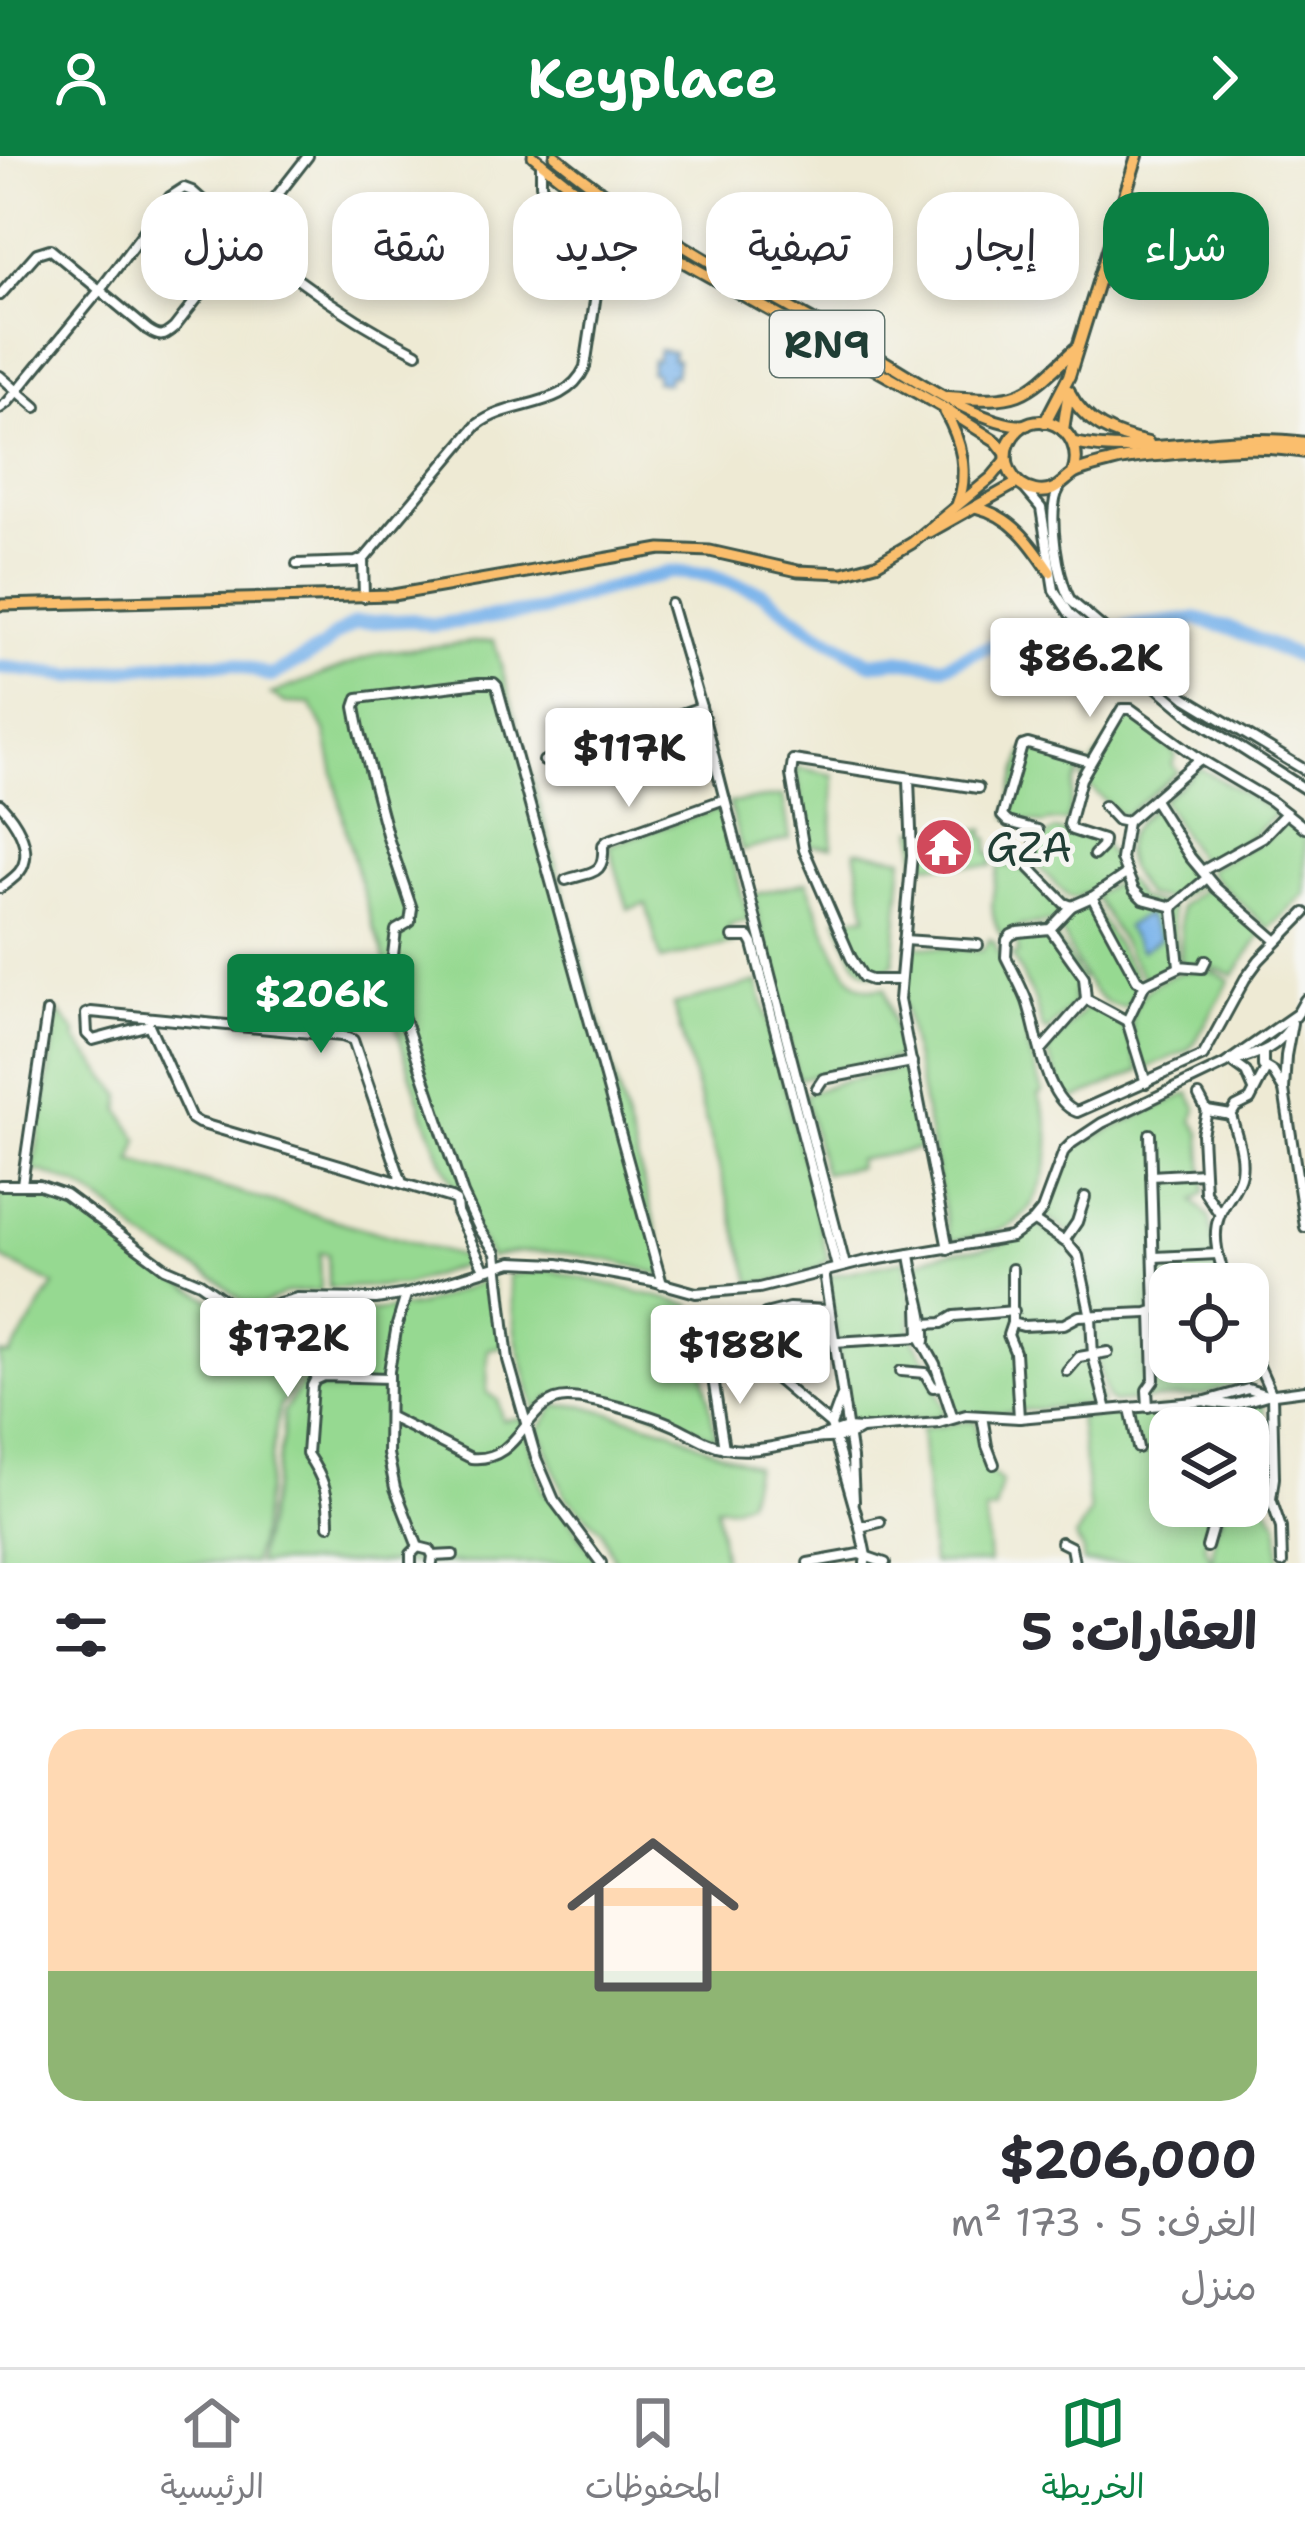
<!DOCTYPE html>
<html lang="ar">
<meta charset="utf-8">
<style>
body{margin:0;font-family:"Shantell Sans","Playpen Sans Arabic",sans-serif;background:#f7f7f7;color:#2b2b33;direction:rtl;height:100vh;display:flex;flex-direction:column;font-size:45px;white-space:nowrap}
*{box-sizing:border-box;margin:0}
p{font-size:39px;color:#7c7c81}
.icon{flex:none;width:66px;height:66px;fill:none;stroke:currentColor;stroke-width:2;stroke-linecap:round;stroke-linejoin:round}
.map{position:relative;height:1407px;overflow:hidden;direction:ltr}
.side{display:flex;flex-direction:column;background:#fff;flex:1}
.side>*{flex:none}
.top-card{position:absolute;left:36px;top:36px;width:1233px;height:108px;direction:rtl;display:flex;gap:24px}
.controls{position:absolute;left:1149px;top:1107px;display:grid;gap:24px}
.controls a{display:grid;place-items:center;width:120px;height:120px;border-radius:24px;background:#fff;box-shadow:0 6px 18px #0003;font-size:60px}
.price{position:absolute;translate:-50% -102px;padding:0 27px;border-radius:12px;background:#fff;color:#222;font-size:39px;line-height:78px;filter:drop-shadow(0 3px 6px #0008)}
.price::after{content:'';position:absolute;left:50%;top:72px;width:36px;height:27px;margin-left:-18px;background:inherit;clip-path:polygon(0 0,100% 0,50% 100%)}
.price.selected{background:#0b8043;color:#fff}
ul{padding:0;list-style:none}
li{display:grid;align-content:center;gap:24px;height:636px;padding:0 48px}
li span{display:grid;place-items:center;height:372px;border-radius:36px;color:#555}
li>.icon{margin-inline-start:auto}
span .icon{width:216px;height:216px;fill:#fffc;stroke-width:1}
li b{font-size:51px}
h2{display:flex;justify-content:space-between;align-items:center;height:144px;padding:0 48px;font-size:51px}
.pill{padding:0 42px;border-radius:36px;background:#fff;box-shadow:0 6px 18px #0003;font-size:42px;line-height:108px}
.pill.selected{background:#0b8043;color:#fff}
header{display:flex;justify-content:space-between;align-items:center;height:156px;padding:0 48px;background:#0b8043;color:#fff;font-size:54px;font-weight:700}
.tabs{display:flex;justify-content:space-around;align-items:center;height:168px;border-top:3px solid #e1e1e2;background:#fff;font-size:33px;color:#7c7c81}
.tabs a{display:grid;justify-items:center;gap:6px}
.tabs .selected{color:#0b8043}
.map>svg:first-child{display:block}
</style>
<header><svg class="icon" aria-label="forward" viewBox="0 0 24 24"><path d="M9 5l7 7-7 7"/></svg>Keyplace<svg class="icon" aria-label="person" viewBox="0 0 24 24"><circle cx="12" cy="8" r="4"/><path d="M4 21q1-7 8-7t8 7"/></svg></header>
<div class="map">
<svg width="1305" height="1407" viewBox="0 0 1305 1407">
<rect width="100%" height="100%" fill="#f6f6f2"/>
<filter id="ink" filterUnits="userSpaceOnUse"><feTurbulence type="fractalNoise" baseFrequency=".00833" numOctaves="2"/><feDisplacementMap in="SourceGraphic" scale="24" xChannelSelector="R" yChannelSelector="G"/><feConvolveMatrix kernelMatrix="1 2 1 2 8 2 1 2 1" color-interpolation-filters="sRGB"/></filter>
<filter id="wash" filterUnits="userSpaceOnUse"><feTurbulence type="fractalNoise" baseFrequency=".004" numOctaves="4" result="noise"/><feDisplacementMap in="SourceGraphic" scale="48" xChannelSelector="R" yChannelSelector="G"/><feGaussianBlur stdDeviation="2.7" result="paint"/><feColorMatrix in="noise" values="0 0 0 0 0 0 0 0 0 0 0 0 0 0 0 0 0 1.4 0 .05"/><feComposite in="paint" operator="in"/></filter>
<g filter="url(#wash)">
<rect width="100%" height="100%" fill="#eeead4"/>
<g fill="#96d991" stroke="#5a8b62" stroke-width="3">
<path d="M494,484l177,641c-34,-21 -143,-39 -180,-23 -44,-72 -73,-155 -96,-236 -8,-31 -6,-64 -21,-92l-27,-94 -22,-105 -14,-27 -26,-1 -14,-9 111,-42z"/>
<polygon points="1128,556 1152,574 1176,599 1172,609 1178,616 1127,658 1120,659 1082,623"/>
<polygon points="1031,593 1085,607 1074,628 1067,666 1049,665 1044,668 1007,661 1014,627 1024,595"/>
<polygon points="796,611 834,619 832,691 808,689"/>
<polygon points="1200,612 1277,657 1253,679 1204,708 1200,706 1162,644"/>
<polygon points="783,640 790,683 742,695 729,647"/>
<path d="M1154,651l49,74 -29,20 -29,-6c-27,-41 -29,-55 9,-88z"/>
<polygon points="719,653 749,764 729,769 733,787 661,804 646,748 628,753 609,689"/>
<polygon points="1288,662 1305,680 1305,738 1269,773 1209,717 1209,713 1273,678"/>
<polygon points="915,673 985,674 983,680 989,683 988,697 992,698 992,710 916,708"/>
<path d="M1055,674l49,12c2,13 17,19 16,33l-45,23 -6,-1 -32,-31 -2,-8 12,-23z"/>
<path d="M855,694l48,8 -9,105c-34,33 -46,-19 -57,-45l30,-2z"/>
<path d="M999,709c35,3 43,18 67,41l-13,16 -33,4 -18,11c-16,-26 -9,-44 -3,-72z"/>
<polygon points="1123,723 1126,723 1140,743 1171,751 1178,808 1144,823 1094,739"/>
<path d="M807,726c10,25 30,85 49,101 9,7 19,6 29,5l16,69 -103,22 -45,-184z"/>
<polygon points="1207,730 1263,776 1234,819 1205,809 1182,809 1180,751"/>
<path d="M1089,744l46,75 3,12 -12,20c-36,2 -52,-52 -67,-80l12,-18z"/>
<polygon points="1050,773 1081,823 1072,841 1075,846 1047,876 1042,872 1035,845 1012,799 1018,798 1017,784 1011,783 1018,776"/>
<path d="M990,783l6,5v7l3,1 13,42 11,10 5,43 15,45 -5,3c5,12 10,24 11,37 2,31 -11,81 -42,95 -17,8 -39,10 -57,14l-47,-242 5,-54 74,6z"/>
<path d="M1194,814l20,2 16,8 -36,64 -8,7 -41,18c-5,-14 -14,-32 -13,-47 2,-33 34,-48 62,-52z"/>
<path d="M758,826l70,277c-17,19 -51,22 -76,25l-79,-279z"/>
<path d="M1088,849c38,5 41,36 52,66l-70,30 -5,-4 -18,-46z"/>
<polygon points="59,856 76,877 76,884 122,940 120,954 139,984 132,1006 466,1102 464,1109 405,1129 329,1132 328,1098 320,1097 321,1134 286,1137 261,1149 242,1145 219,1125 141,1081 113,1053 77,1029 42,1016 33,1015"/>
<polygon points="905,912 921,993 857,1004 858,1011 824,1017 804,939 836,927"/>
<polygon points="1189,937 1197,952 1193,965 1201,977 1205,1036 1194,1045 1210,1063 1214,1098 1223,1128 1170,1128 1170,1206 1248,1206 1248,1197 1258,1222 1254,1225 1247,1224 1204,1239 1113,1247 1108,1243 1099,1213 1085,1096 1070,1077 1044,1060 1071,996 1084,986"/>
<polygon points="20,1033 74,1047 157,1113 236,1158 261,1166 294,1161 301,1170 303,1155 363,1156 418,1150 490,1123 504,1190 488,1193 487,1236 498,1244 502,1264 522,1262 544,1337 556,1344 598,1407 257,1407 283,1281 283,1256 324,1194 314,1189 317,1197 279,1251 258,1389 252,1407 0,1407 0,1198 10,1200 54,1129 0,1101 0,1036"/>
<path d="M1034,1067l32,21 11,13 1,24 6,20 3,57 15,45 -108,10h-39l-26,-70 -14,-78c25,-19 66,-11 95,-24 9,-3 17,-12 24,-18z"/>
<polygon points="905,1104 912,1147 911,1179 925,1202 945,1255 938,1260 927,1263 852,1271 849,1269 828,1127 830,1120"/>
<path d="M550,1114l141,35 25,134c-32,-15 -136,-61 -168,-40 -3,2 -10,11 -12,14l-20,-74 -8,-64z"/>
<polygon points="1263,1246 1267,1288 1263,1337 1248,1340 1248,1272 1170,1272 1170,1350 1209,1350 1208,1353 1220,1356 1204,1387 1212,1406 1215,1375 1225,1354 1265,1347 1278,1367 1280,1407 1083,1407 1083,1396 1076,1381 1090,1357 1079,1262 1210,1248 1234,1253"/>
<polygon points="582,1249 671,1274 701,1289 755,1310 747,1344 732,1351 716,1351 724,1407 616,1407 601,1374 564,1338 539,1273 555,1250"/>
<polygon points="975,1264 986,1313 1002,1326 995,1355 985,1356 989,1407 932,1407 921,1273"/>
</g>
<g fill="#7ab4eb" stroke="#4c7890" stroke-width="3">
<polygon points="659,194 673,196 672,203 677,204 675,220 669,219 668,227 655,225 656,218 650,216 652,204 657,204"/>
<polygon points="1146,758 1160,783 1141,795 1126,771"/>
</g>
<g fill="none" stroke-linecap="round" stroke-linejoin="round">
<g stroke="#7ab4eb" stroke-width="14">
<polyline points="1126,471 1195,463 1230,472 1305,504"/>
<polyline points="0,511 74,520 179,506 235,508 271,520 323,492 333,481 355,467 413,464 433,469 544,454 589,438 671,416 707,419 761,436 810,472 870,507 897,504 944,510 977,495 1032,477 1049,478 1087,486"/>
</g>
</g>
</g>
<g filter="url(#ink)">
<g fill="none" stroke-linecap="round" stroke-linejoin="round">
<defs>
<g id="minor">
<polyline points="541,6 541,28 546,40 604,85"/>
<path d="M0,139l37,-42 13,-4 98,81c12,8 16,7 26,-2l134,-172"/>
<polyline points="0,220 36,251"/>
<path d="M0,252l8,-6 92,-112 70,-93 14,-9 8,3c71,64 139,120 225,162"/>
<polyline points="1025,333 1041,352 1054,434 1070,458 1192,561 1305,633"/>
<path d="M1059,333c-13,20 -1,93 12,112l115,97 119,72"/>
<polyline points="363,404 364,441"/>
<path d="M297,408l59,-2 9,-4 112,-133c33,-26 89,-15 108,-58l19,-126 11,-21"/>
<polyline points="671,448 701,551 845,1109"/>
<polyline points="544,605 701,551"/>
<polyline points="1090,606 1028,588 1022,590 1002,660 1008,666 1038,674 1030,712 1064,747 1072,750 1092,741"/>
<polyline points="909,623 912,699 899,844 948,1093"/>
<polyline points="1154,644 1190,701 1216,732 1277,785"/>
<path d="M0,648c14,15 33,42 22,64 -4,8 -15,15 -22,20"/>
<polyline points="1104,650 1117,664 1127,666 1200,603 1271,645 1305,672"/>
<polyline points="1127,666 1121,703 1134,734 1143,743 1173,751"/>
<polyline points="1094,699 1102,691 1103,684 1072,674 1069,668 1081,623 1122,553 1131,553 1200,603"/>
<polyline points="1202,715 1263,681 1286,657"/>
<polyline points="1126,718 1092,741 1137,824 1145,828 1180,811"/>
<path d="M566,724c26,-9 39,-4 37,-35l4,-4 118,-42"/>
<path d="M1072,750l-22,23 -32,3 -7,3 -4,5 -1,17c7,14 15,29 21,44 11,31 17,99 50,111l126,-56 42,-77 14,-19 46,-47"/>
<polyline points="733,781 749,781 753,788 837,1111"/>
<polyline points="904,784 978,789"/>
<polyline points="1206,804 1202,812 1179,810 1173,754 1175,749 1207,722"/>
<polyline points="900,824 871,824 863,821 851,802 804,694 791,619 793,604 978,632"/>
<polyline points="1145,828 1127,865 1146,927"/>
<polyline points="1086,843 1127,865"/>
<polyline points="1296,860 1305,844"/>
<polyline points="1292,867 1286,900 1284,934 1305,1071"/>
<polyline points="149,869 93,884 87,878 86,858 91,856 342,880 353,884 402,1027"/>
<polyline points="149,869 191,962 199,967 451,1042 456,1045 457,1056 484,1113"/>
<polyline points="1043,892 1086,843 1084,821 1050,773"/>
<polyline points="1263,897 1263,910 1273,916 1284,934"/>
<path d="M1238,904c24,-8 36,-11 51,-31"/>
<polyline points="1235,908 1246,916 1254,934"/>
<polyline points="817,932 823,923 912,906"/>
<polyline points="1199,940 1207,955"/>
<polyline points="1151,1020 1203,1017"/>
<polyline points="22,1028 47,856"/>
<polyline points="0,1029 39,1029 65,1038 165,1112 200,1127 231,1149 251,1155 297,1142 376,1143 407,1138 512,1106 558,1108 653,1125 696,1137 759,1132 862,1106 1011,1081 1033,1065 1042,1054 1064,995 1072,987 1102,967 1225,908 1298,857"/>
<polyline points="1219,1057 1205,1036 1202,978 1207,955 1231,959"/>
<polyline points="1034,1065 1067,1087 1078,1100 1091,1161 1093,1200 1107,1254"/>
<polyline points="1064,1085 1077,1066 1085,1041"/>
<path d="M910,1098c3,28 17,60 15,87"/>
<polyline points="1155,1101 1218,1098"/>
<polyline points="1012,1113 1012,1167 1023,1170 1064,1168 1079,1160 1147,1157 1155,1154 1150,978"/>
<polyline points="824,1116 852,1302 854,1345"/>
<path d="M1227,1128c-7,-21 -16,-46 -8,-67 5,-16 19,-27 22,-44 3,-20 -5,-39 -10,-58l5,-8 14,-7 16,-31"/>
<polyline points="406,1139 397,1169 389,1215 388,1298 395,1332 418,1391 430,1394 433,1400 432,1407"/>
<polyline points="919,1150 920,1181 935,1208 953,1262"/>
<polyline points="829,1154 789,1152 765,1158 760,1165 774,1221 831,1269"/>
<polyline points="1012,1167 1008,1179 1015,1196 1019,1262"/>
<polyline points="925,1168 942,1167 954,1160 1014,1155"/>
<polyline points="1248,1185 1272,1239 1274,1322 1271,1343 1281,1372 1282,1407"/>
<polyline points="834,1186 920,1181"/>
<polyline points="901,1215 925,1217 933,1231 943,1230"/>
<polyline points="1067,1215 1079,1201 1108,1196"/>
<polyline points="712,1216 724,1292"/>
<polyline points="841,1242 831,1269 860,1371 866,1400 865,1407"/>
<polyline points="1207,1246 1233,1249 1267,1239 1305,1234"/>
<polyline points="1148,1251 1147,1234 1154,1224 1152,1156"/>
<polyline points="1130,1252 1138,1292"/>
<polyline points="982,1260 987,1290 994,1308"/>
<path d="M390,1261l81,41c52,5 54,-61 97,-60 25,0 84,17 107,28 17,8 32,19 51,22 27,6 56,-4 82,-8 20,-4 35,1 53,-11"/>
<polyline points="820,1281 847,1272 861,1273 939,1267 966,1259 1019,1262 1206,1245 1248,1233 1267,1239"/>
<polyline points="1248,1348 1271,1343"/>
<polyline points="1213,1350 1224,1353 1237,1350"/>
<path d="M329,1369c0,-31 -5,-46 -22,-71l5,-68 3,-6 9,-4 65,2"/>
<polyline points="860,1371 880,1366"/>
<polyline points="1061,1386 1071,1391 1074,1407"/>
<polyline points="1207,1391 1213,1370 1224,1353"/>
<polyline points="433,1400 453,1399"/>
<polyline points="411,1407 411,1398 418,1391"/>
<polyline points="601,1407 554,1344 536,1302 508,1204 496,1097 479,1072 463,1038 397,842 393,799 396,774 410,766 412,753 388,682 359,572 355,551 358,542 479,527 494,527 497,530 662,1128"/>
<polyline points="808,1407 859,1398 885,1407"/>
</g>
<g id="major">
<polyline points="533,0 588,44 646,85 942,251 996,285 1007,299"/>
<path d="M555,0c95,78 207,135 314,196 39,22 114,76 158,73"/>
<path d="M945,256c16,28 25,62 12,93"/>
<path d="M975,351c37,9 55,35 75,65"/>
<polyline points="930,376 1017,327"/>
<polyline points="0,449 393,439 661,393 710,395 798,415 843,417 876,408 912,387 992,321 1007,303"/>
</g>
<g id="highway">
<path d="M1069,236c16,32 46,44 79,51"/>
<path d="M947,241c74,5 75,3 128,-48"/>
<polyline points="1045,266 1069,220 1137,0"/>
<polyline points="1063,274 1069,235"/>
<path d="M1074,287c74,16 152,-12 231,0"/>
<path d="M1073,318c16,-46 -42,-74 -63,-33 -10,21 3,46 25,50 20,4 26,-9 40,-18 10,-5 25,-8 36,-11 21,-6 43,-6 64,-9 44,-4 86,-9 130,-1"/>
</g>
</defs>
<use href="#minor" stroke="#3e574c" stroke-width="14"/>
<use href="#major" stroke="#3e574c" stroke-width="15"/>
<use href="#highway" stroke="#3e574c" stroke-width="16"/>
<use href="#minor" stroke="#fff" stroke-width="8"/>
<use href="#major" stroke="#fabe6d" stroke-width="9"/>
<use href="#highway" stroke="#fabe6d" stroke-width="10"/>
</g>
</g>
<defs>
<symbol id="temple-disc" viewBox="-11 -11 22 22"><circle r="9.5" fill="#d1495b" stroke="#f6f6f2"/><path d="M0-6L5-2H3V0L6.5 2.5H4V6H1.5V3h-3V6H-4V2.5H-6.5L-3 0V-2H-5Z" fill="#fff"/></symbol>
</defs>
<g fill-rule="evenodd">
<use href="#temple-disc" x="911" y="658" width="66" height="66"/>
</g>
<g text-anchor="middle" stroke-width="10" stroke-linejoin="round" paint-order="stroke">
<rect fill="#f6f6f2" stroke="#60746d" stroke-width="3" x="770" y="155" width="114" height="66" rx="9"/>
<g font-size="39" font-weight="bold" fill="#1f3d34">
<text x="827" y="202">RN9</text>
</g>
<g font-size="42" fill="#1f3d34" stroke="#f6f6f2" text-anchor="start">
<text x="986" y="706">GZA</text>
</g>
</g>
</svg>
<div class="controls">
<a><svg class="icon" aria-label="locate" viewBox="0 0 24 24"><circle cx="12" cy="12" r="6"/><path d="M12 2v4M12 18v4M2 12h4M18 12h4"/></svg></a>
<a><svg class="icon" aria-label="layers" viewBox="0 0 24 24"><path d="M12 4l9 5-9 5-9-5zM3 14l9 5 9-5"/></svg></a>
</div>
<b class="price" style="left:1090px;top:564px">$86.2K</b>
<b class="price" style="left:629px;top:654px">$117K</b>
<b class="price selected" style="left:321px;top:900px">$206K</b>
<b class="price" style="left:288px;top:1244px">$172K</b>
<b class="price" style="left:740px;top:1251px">$188K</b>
<div class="top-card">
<a class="pill selected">شراء</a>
<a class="pill">إيجار</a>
<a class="pill">تصفية</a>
<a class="pill">جديد</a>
<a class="pill">شقة</a>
<a class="pill">منزل</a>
</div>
</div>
<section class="side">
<h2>العقارات: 5<svg class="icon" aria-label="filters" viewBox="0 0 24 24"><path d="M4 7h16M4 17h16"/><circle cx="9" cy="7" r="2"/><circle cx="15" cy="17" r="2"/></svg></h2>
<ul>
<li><span style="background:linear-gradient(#ffd9b3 65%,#8fb573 0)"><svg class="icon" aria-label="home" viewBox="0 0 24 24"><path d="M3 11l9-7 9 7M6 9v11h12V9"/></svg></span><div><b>$206,000</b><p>الغرف: 5 · 173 m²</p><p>منزل</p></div></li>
</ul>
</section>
<nav class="tabs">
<a class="selected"><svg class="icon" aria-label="map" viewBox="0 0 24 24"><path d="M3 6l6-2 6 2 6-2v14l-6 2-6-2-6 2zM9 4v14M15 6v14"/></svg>الخريطة</a>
<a><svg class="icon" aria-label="saved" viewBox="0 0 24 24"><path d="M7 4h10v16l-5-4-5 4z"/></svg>المحفوظات</a>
<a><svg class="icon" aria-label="home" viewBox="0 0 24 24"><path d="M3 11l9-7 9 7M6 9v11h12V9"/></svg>الرئيسية</a>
</nav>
